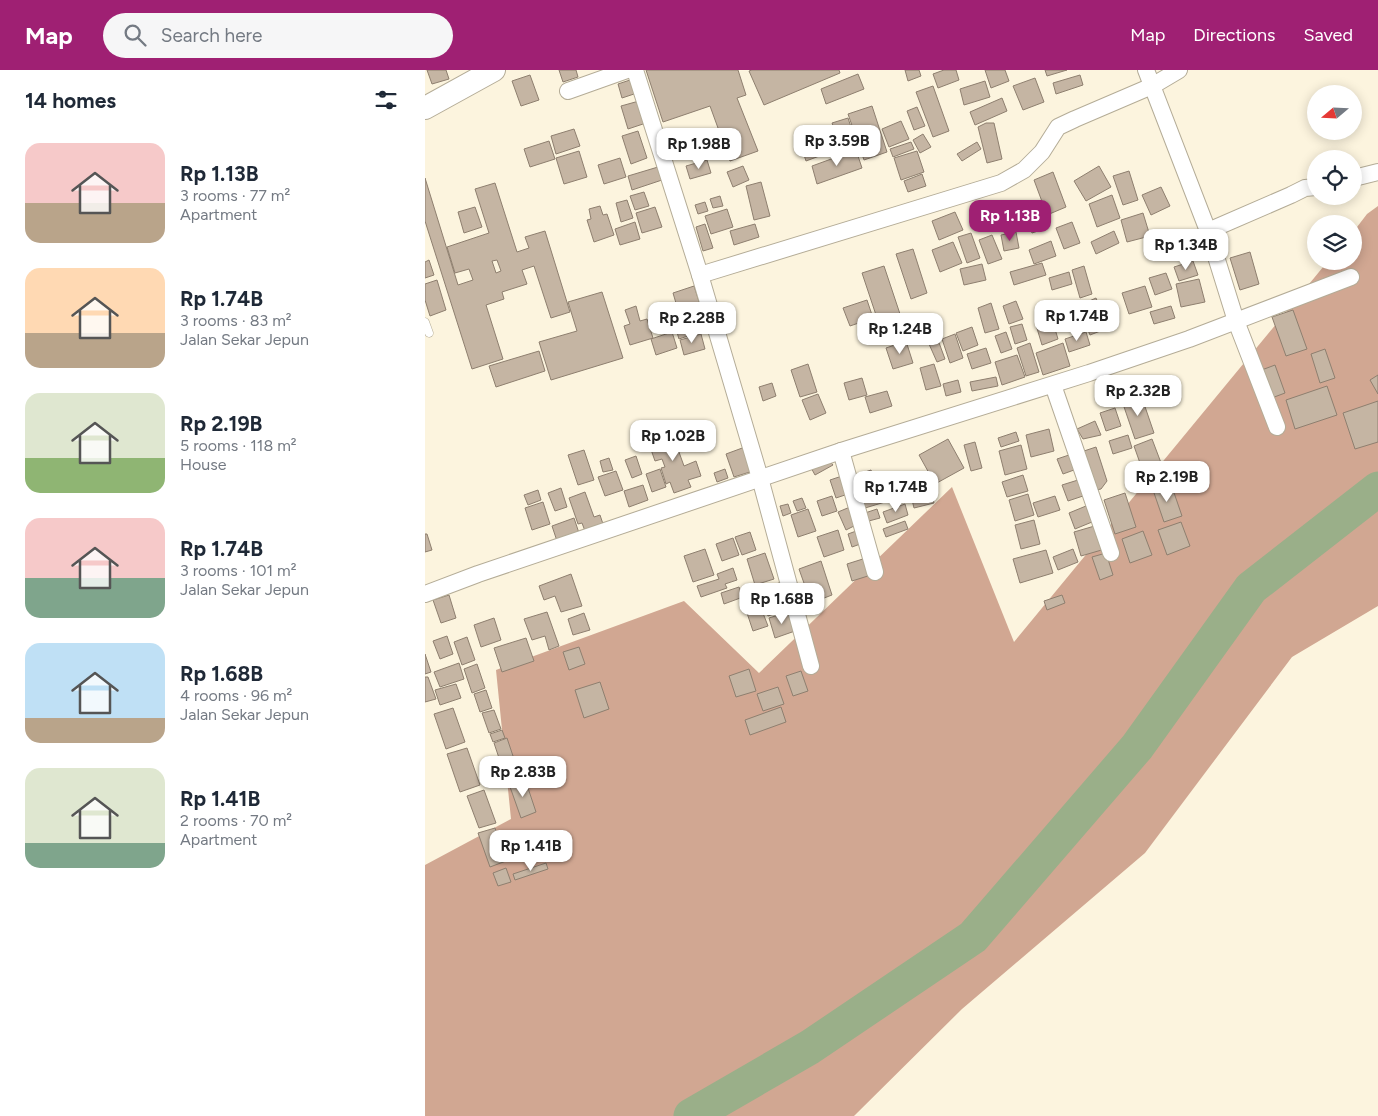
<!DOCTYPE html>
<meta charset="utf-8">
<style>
body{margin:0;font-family:Figtree,sans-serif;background:#f6f6f7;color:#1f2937;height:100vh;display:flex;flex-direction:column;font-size:19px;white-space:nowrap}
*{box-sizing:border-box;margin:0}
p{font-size:16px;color:#747a83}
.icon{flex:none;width:28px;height:28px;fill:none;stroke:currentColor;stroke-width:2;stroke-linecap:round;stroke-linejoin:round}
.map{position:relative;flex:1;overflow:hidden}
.drawer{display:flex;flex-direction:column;background:#fff;width:425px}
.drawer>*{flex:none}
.needle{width:32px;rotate:251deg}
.tools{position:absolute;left:882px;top:15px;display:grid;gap:10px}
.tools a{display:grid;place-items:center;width:55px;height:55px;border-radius:50%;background:#fff;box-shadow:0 2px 12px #0003;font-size:25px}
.price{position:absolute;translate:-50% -42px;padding:0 11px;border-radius:10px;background:#fff;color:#222;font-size:16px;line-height:32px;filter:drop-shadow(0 1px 2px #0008)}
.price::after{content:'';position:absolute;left:50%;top:30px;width:15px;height:11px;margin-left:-8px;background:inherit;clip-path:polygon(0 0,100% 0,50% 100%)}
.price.active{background:#9f2073;color:#fff}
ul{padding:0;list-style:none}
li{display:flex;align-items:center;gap:15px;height:125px;padding:0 25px}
li span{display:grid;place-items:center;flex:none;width:140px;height:100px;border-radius:15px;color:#555}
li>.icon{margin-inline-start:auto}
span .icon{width:60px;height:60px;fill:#fffc;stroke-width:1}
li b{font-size:21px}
h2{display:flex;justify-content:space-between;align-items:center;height:60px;padding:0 25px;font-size:21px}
header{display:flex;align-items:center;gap:30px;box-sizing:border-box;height:70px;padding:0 25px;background:#9f2073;color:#fff}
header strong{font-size:24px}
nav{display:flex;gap:28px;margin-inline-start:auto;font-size:18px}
.search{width:350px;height:45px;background:#f6f6f7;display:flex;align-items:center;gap:12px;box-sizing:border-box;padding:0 18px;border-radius:28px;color:#747a83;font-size:19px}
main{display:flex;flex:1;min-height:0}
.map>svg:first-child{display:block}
</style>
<header>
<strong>Map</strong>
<div class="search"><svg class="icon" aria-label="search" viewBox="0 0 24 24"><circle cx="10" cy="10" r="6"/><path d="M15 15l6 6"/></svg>Search here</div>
<nav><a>Map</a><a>Directions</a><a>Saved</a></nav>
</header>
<main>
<section class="drawer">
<h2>14 homes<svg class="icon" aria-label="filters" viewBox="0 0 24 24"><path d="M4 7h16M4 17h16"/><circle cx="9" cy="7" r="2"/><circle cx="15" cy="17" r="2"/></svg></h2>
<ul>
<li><span style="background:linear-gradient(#f6c9c9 60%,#b9a48a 0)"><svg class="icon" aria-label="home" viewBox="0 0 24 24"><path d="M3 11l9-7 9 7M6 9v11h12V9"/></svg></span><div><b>Rp 1.13B</b><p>3 rooms · 77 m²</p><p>Apartment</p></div></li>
<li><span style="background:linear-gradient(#ffd9b3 65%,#b9a48a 0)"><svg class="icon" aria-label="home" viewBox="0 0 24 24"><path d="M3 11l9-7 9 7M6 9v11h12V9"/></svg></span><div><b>Rp 1.74B</b><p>3 rooms · 83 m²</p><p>Jalan Sekar Jepun</p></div></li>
<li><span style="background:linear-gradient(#dfe7d0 65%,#8fb573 0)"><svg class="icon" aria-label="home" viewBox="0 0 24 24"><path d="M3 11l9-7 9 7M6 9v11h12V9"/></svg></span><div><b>Rp 2.19B</b><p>5 rooms · 118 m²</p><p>House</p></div></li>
<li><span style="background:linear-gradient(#f6c9c9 60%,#7fa58c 0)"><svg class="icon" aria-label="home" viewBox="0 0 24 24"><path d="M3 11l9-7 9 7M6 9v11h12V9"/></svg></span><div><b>Rp 1.74B</b><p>3 rooms · 101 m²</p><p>Jalan Sekar Jepun</p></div></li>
<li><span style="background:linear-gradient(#bfe0f5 75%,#b9a48a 0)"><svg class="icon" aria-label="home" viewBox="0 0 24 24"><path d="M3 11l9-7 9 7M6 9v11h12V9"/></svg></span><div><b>Rp 1.68B</b><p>4 rooms · 96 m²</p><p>Jalan Sekar Jepun</p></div></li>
<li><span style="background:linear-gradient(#dfe7d0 75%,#7fa58c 0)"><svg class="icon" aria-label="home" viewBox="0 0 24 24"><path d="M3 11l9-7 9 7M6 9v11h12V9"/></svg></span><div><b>Rp 1.41B</b><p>2 rooms · 70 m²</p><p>Apartment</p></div></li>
</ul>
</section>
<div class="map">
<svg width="953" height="1046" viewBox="0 0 953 1046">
<rect width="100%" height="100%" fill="#fcf4de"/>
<polygon fill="#d1a792" points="953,136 953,536 867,587 720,783 537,939 429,1046 0,1046 0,795 86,749 71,600 259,531 334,603 527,417 589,572 903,191 929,191 929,161 942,144"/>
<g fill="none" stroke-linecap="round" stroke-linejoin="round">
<polyline stroke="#9aaf89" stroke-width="35" points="266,1046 385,977 548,867 712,677 826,518 953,419"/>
</g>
<g fill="#c5b5a3" stroke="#8e7f6f" fill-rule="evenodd">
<polygon points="2,0 21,0 24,9 7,14"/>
<polygon points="134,0 151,0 153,7 138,12"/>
<polygon points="221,0 313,0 321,25 312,28 333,81 305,91 285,36 238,52"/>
<polygon points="327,0 414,0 415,3 339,35 324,1"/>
<polygon points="480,0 494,0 496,6 483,11"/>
<polygon points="519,0 531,0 534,10 513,18 508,4"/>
<polygon points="560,0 580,0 584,11 566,18"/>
<polygon points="620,0 642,0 622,6"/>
<polygon points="433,4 439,19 401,34 396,19"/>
<polygon points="105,5 114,30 96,36 87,11"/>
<polygon points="655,5 658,15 631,24 628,13"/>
<polygon points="610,8 619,32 598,40 588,16"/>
<polygon points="208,9 212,23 197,28 193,14"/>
<polygon points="560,11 565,27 539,35 535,19"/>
<polygon points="508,16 524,61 508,67 491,22"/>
<polygon points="577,28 582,41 550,55 545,42"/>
<polygon points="214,31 221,53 203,59 196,36"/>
<polygon points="447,36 462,82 439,90 423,44"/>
<polygon points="492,37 500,56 489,60 482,41"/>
<polygon points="423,48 429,66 414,71 407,53"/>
<polygon points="476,51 484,69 464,77 457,59"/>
<polygon points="561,53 569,53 577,89 562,93 553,57"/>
<polygon points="149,59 155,76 131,84 126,66"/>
<polygon points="213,61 222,88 206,94 197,66"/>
<polygon points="397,61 405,82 381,91 374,70"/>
<polygon points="498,64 506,77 495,83 488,70"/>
<polygon points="124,71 130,89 105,97 99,79"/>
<polygon points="486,72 489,79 468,87 465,79"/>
<polygon points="552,72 556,79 537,91 532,84"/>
<polygon points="431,80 437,98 392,114 387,96"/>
<polygon points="154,81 162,107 139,114 131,88"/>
<polygon points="492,81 499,102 476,110 469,88"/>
<polygon points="195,88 201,107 179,114 173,95"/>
<polygon points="282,90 286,103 265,109 261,96"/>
<polygon points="318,96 324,110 308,117 302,102"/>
<polygon points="674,96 686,117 661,131 649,111"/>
<polygon points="233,97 237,110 207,120 203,106"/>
<polygon points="704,101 713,130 698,135 688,106"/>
<polygon points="628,102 641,137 622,145 609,110"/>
<polygon points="497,104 501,116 483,122 479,111"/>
<path d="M0,108l33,107 15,-5 -4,-11 -14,4 -8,-26 42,-14 -14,-44 20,-6 22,69 12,-4 -4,-11 20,-6 25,81 -19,6 -17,-52 -12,4 5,14 -25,8 2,7 -18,6 17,54 -31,10 -47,-148zM72,190l4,11 -5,2 -4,-12z"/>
<polygon points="336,112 345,146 329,150 321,116"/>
<polygon points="736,117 745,136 726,145 717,125"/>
<polygon points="219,122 224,136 210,140 205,126"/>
<polygon points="687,125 695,148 672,157 664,134"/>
<polygon points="295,126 298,136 288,138 285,129"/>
<polygon points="202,130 208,148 196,152 191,133"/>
<polygon points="280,132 283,141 273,144 270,135"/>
<polygon points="175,136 178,145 182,144 189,165 169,172 162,150 166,149 164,139"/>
<polygon points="50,137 57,157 39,163 33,142"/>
<polygon points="230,137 237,157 217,163 211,143"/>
<polygon points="302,139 308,157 286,164 280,146"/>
<polygon points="595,139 599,150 579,157 575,147"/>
<polygon points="615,139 622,158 607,163 600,144"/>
<polygon points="569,141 573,155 555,161 551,147"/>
<polygon points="530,142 538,160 514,170 507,151"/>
<polygon points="718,143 725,166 702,172 696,150"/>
<polygon points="210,152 215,169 195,175 190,159"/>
<polygon points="647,152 655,173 639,179 631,158"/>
<polygon points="280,154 288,178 278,181 271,157"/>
<polygon points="330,154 334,167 309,175 305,161"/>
<polygon points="689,161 694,173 671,184 666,172"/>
<polygon points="591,162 594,178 579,181 576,165"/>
<polygon points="546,163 555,188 542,193 533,167"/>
<polygon points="746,164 752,175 730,186 724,174"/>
<polygon points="567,165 577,189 563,194 554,170"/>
<polygon points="626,171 631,186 609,194 604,180"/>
<polygon points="528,172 537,193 515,202 507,180"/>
<polygon points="488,179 502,223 486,229 471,184"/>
<polygon points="825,182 834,214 815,220 805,188"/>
<polygon points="4,190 9,205 0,208 0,192"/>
<polygon points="768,191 773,205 754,211 749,197"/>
<polygon points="617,193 621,205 589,215 585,202"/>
<polygon points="557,194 561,210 539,215 535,199"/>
<polygon points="459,196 475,244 453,251 437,203"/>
<polygon points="659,196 667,224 655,228 647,200"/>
<polygon points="644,202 647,214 627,220 624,208"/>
<polygon points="741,203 747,219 730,225 724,208"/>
<polygon points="774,209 780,232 756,237 751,214"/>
<polygon points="12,210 21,240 5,246 0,230 0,214"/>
<polygon points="269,216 280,250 272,252 275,262 254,269 246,242 253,240 248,223"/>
<polygon points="720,216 727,237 704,244 697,223"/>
<polygon points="177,222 198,288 126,310 114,272 152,261 143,232"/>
<polygon points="671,228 683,258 665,265 653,236"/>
<polygon points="442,230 448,248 425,256 418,238"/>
<polygon points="591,231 598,249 584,254 578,236"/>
<polygon points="566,233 574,259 560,263 553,238"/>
<polygon points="211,236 215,251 222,249 228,268 205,275 199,256 205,254 200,240"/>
<polygon points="650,236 655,254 641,257 637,238"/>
<polygon points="746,236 750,248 729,254 725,242"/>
<polygon points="868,240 882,279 861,286 847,247"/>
<polygon points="627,249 633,269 617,275 611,255"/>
<polygon points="597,254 602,270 590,274 585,257"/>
<polygon points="547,257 553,275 538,281 531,263"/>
<polygon points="247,262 252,278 231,285 226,269"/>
<polygon points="581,262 587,279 576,283 570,266"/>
<polygon points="661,262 665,275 644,282 640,269"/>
<polygon points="276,264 280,279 259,285 255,270"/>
<polygon points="530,264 538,288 525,293 517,269"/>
<polygon points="513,270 520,289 512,292 504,274"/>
<polygon points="481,271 488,293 468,299 461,278"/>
<polygon points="605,273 614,302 601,306 592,278"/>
<polygon points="638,273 645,296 618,305 611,283"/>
<polygon points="561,278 566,293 547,299 542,284"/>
<polygon points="900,279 910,308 895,313 886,284"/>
<polygon points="114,281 120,301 71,317 64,296"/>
<polygon points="592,285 600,307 577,315 570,292"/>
<polygon points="383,294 392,322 375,327 366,300"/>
<polygon points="509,294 516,316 501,320 495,298"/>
<polygon points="850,295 860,323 844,329 834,301"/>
<polygon points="953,305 953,324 945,310"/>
<polygon points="571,307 573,316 547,321 545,312"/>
<polygon points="437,308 442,325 424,330 419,313"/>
<polygon points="703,308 707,321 690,326 686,313"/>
<polygon points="533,310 536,322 521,326 518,314"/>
<polygon points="347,313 351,326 338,331 334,317"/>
<polygon points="902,316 912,345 870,359 861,330"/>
<polygon points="462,321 467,336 445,343 440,327"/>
<polygon points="393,324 401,343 385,350 377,330"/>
<polygon points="716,325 729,363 710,369 697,331"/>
<polygon points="953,331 953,372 930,379 918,343"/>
<polygon points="690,338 696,356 681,361 675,343"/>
<polygon points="670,351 676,365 658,369 652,359"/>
<polygon points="624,359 629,381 606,387 601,365"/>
<polygon points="246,360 259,396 271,391 276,406 263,410 266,417 249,423 245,412 241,414 236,398 240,397 237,389 230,391 223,371 230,368 229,366"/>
<polygon points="591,362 594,371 576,377 573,368"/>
<polygon points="703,365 707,378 688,384 684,371"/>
<polygon points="523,369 539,398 510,414 494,385"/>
<polygon points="727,369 741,406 722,413 709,376"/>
<polygon points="550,372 557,398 546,401 539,375"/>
<polygon points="596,375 602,399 580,405 574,381"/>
<polygon points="320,377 328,401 309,407 301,384"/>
<polygon points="671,377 682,411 676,419 666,421 653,383"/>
<polygon points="159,380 169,410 153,415 143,385"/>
<polygon points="644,385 649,400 638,404 632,389"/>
<polygon points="211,386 217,404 207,408 200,390"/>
<polygon points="184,388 188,400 178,402 175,391"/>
<polygon points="402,388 408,395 390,405 384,394"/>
<polygon points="235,399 241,417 227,422 221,404"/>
<polygon points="300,399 303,408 292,412 289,403"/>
<polygon points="446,400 449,409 434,414 431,405"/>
<polygon points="191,401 198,420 180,426 173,407"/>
<polygon points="478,404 482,419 468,424 463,408"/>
<polygon points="420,405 426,423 411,428 405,410"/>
<polygon points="598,405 603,421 582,427 577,412"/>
<polygon points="503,408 509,433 489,438 483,413"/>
<polygon points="653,410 658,426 643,431 637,415"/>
<polygon points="746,414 757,446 739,452 728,420"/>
<polygon points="218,415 223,430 204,437 199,421"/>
<polygon points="455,416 460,432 440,438 435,423"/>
<polygon points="136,418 142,437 130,441 123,423"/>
<polygon points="113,420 116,430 103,435 99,425"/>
<polygon points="160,422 169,447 175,445 178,454 160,461 157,453 153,454 144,428"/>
<polygon points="700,423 711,457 690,464 679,430"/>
<polygon points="603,424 609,445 590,451 584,430"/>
<polygon points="407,426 412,441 397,446 392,431"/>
<polygon points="630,426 635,440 613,447 608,433"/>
<polygon points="377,428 381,438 372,441 368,431"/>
<polygon points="118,432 125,454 107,460 100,438"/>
<polygon points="363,434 366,443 358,446 355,436"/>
<polygon points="480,434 483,445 462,453 458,442"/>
<polygon points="661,436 667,452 650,459 644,443"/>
<polygon points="425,437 433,454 421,460 413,442"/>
<polygon points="383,439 391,461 373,467 366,445"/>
<polygon points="452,439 455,448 440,452 437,444"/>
<polygon points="149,448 154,463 132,471 127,456"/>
<polygon points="609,450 615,474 596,479 590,455"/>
<polygon points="480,451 483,459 461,467 458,459"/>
<polygon points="756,452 765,476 742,485 733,460"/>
<polygon points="673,455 680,479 656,486 649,462"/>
<polygon points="413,460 419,480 399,487 392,467"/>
<polygon points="434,460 438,473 427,477 423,464"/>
<polygon points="718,461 727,485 705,493 697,469"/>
<polygon points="325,462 331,480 317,485 310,467"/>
<polygon points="0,464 2,464 7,480 0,482"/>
<polygon points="308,468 314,485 297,491 291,474"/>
<polygon points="280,479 289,505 268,512 259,486"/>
<polygon points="648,479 653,492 633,500 628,487"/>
<polygon points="621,480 628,503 595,513 588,489"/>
<polygon points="340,483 349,509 330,515 322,489"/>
<polygon points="681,483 688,505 675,510 667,487"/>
<polygon points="441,488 446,505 427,511 422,494"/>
<polygon points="396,491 407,525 386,533 374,499"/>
<polygon points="308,498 312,510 300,514 302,518 276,527 272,516 294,509 292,504"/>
<polygon points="146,504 157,536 136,542 130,526 119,530 114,516"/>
<polygon points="354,513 363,539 343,546 334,519"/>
<polygon points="314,517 318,527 299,534 296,523"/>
<polygon points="24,525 31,548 16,553 8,530"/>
<polygon points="637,525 640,533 622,540 619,531"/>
<polygon points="336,538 343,556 328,561 322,543"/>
<polygon points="122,542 134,576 124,580 120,566 107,570 99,549"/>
<polygon points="363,542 370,561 350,568 344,548"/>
<polygon points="159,543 165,560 148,565 143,549"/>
<polygon points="69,548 76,570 56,577 49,555"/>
<polygon points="22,566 28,584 15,589 8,571"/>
<polygon points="42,567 50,590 37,595 29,572"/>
<polygon points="101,568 109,591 77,602 69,578"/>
<polygon points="154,577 160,594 144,600 138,582"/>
<polygon points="0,584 6,602 0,604"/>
<polygon points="34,593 39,609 15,617 9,602"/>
<polygon points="52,594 60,618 47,623 39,599"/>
<polygon points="324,599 331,621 311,627 304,606"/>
<polygon points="376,601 383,621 368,626 361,606"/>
<polygon points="0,607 3,607 11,629 0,632"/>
<polygon points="175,612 184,639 159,648 150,620"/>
<polygon points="31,614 36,628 15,635 10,620"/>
<polygon points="353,617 359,634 338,641 332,624"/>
<polygon points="61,620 67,638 55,642 49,624"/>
<polygon points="356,637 361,652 325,665 320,650"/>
<polygon points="28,638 40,672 21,679 9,644"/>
<polygon points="69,640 76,659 64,663 57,643"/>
<polygon points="77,660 80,668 68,672 65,664"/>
<polygon points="82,668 92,698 79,703 69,673"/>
<polygon points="42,678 55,715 35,722 22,684"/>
<polygon points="100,709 111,742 96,748 84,714"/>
<polygon points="59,720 71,753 54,758 42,726"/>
<polygon points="70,758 81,791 65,797 53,763"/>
<polygon points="121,793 123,799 90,810 88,804"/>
<polygon points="81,798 86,812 73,816 68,803"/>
</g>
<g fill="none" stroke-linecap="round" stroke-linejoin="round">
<defs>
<polyline id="lane" points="0,252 4,263"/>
<g id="street">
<polyline points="210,0 275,205 335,408 386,596"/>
<polyline points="721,0 783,161 811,251 852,357"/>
<polyline points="143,21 202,0"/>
<polyline points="929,108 953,102"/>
<polyline points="783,161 866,125 880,118 891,117"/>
<polyline points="275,205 576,113 599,100 617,82 633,57 650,49 727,16 754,0"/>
<polyline points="628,315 686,483"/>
<polyline points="416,381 450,502"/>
<polyline points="0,524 53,504 416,381 664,303 764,269 926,207"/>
</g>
<polyline id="secondary" points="0,38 69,0"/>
</defs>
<use href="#lane" stroke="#b4ac97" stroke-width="9"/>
<use href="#street" stroke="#b4ac97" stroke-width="18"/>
<use href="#secondary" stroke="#b4ac97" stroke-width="24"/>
<use href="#lane" stroke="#fff" stroke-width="8"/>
<use href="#street" stroke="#fff" stroke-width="16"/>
<use href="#secondary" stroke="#fff" stroke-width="22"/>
</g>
</svg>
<div class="tools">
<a><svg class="needle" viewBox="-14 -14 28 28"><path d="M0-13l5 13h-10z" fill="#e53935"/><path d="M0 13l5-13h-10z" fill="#747a83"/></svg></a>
<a><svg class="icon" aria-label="locate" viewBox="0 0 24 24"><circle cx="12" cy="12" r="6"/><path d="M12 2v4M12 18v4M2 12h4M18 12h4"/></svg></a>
<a><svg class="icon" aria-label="layers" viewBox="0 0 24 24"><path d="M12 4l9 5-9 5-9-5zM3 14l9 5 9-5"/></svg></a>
</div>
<b class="price" style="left:412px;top:97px">Rp 3.59B</b>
<b class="price" style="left:274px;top:100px">Rp 1.98B</b>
<b class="price active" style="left:585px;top:172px">Rp 1.13B</b>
<b class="price" style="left:761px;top:201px">Rp 1.34B</b>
<b class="price" style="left:652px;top:272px">Rp 1.74B</b>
<b class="price" style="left:267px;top:274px">Rp 2.28B</b>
<b class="price" style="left:475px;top:285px">Rp 1.24B</b>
<b class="price" style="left:713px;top:347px">Rp 2.32B</b>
<b class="price" style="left:248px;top:392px">Rp 1.02B</b>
<b class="price" style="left:742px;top:433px">Rp 2.19B</b>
<b class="price" style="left:471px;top:443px">Rp 1.74B</b>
<b class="price" style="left:357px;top:555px">Rp 1.68B</b>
<b class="price" style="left:98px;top:728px">Rp 2.83B</b>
<b class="price" style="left:106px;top:802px">Rp 1.41B</b>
</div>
</main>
